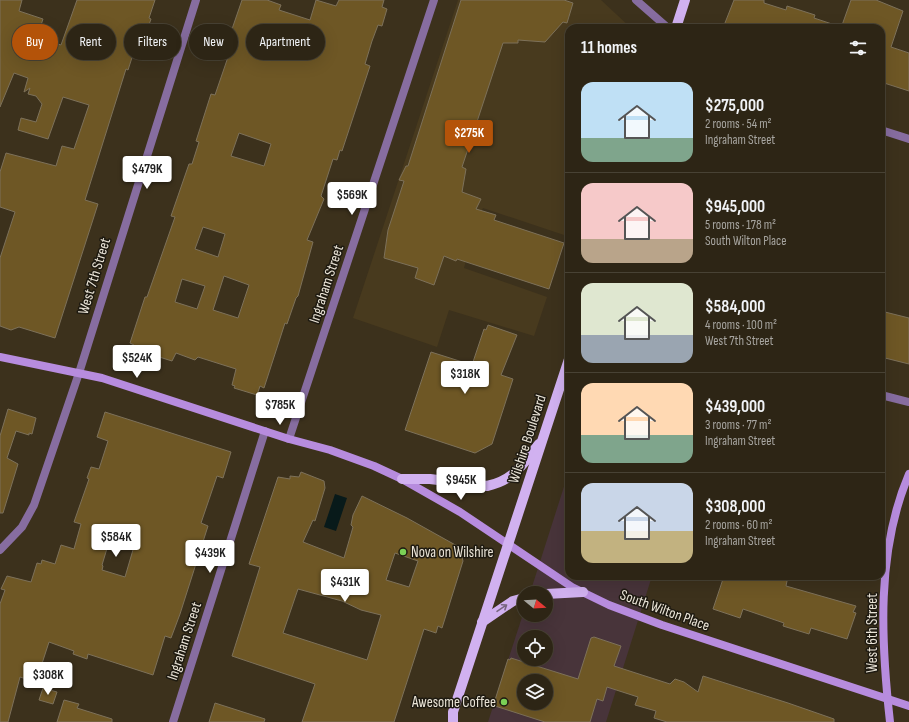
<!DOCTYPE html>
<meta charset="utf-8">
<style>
body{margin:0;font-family:"Sofia Sans Condensed",sans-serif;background:#393122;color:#f1f3f6;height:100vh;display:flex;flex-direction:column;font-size:15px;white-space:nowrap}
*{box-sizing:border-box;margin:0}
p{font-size:13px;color:#a7a5a0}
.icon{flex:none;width:22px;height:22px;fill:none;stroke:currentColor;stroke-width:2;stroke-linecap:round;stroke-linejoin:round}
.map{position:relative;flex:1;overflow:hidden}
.sheet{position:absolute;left:565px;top:24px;width:320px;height:556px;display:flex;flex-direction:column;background:#2d2515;border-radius:12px;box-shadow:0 4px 16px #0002,0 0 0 1px #484234}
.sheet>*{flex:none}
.guide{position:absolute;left:12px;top:24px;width:380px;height:36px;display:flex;gap:8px}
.needle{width:26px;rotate:108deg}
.controls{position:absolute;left:517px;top:586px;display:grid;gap:8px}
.controls a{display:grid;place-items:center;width:36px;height:36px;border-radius:50%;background:#2d2515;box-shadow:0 4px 16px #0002,0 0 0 1px #484234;font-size:20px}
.price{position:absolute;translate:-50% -34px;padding:0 9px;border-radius:4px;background:#fff;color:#222;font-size:13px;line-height:26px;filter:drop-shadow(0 1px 2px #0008)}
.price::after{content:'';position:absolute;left:50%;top:24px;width:12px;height:9px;margin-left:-6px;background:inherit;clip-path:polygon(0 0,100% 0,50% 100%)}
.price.current{background:#b45309;color:#fff}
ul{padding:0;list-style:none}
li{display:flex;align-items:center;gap:12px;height:100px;padding:0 16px}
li+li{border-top:1px solid #484234}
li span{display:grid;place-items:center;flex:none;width:112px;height:80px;border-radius:12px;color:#555}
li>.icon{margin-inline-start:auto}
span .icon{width:48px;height:48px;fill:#fffc;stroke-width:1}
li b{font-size:17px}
h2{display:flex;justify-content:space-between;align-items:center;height:48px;padding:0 16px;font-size:17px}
.tag{padding:0 14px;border-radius:18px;background:#2d2515;box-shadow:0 4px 16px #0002,0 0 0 1px #484234;font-size:14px;line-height:36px}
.tag.current{background:#b45309;color:#fff}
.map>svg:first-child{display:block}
</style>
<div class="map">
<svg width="909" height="722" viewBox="0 0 909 722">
<rect width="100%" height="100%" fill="#3c311c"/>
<path fill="#48343a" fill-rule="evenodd" d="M569,471v105h83l-46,146h-118l36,-111v4h22v-22h-16zM524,637h22v22h-22zM524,681h22v22h-22z"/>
<polygon fill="#483a1e" points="458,0 601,0 631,28 569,28 569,230 567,236 483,208 477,219 464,268 547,297 534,336 449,310 437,347 353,318"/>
<polygon fill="#081a1a" points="335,494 347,498 336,531 324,527"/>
<g fill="#6e5725" stroke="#7d715a" fill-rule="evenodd">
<polygon points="0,0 22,0 19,11 43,19 37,37 61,45 77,0 155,0 149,18 151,19 142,45 141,47 136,45 128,70 126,69 85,200 98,204 55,338 19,327 11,330 0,326 0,258 15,212 0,207 0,172 6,153 56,166 62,146 74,149 89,105 63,97 48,139 18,130 21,118 36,122 42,104 36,96 28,94 30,88 24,92 28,78 14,73 0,107"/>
<path d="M242,0h25l14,5 -2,5 31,10 6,-20 20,6 3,-6h45l-2,7 5,2 -5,17 -4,-1 -6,16 -7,23 5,2 -28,85 -2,-1 -3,10 -4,-1 -12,37 3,3 -17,41 6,2 -15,54 -2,2 -9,26 -2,-1 -21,65 -4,-2 -3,9 -23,-7 1,-2 -3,-1 4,-16 -38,-12 -3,3 -19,-7 -4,8 -19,-6 -1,3 -20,-7 2,-6 -4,-2 15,-46h2l28,-80 -4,-1 18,-52h3l7,-22 -3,-1 15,-47 4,1 12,-35 8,-27 -4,-1zM239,133l32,11 -7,22 -33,-10zM203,227l22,7 -7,23 -23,-8zM224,276l25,9 -11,33 -25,-8zM182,279l23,7 -8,23 -22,-7z"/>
<polygon points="461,0 564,0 573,3 567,23 563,22 545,42 518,40 518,43 503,43 462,167 466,169 462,192 481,199 476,209 496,215 494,220 564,243 549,289 457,259 456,261 444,256 434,285 415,278 418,268 384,258 388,230 404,181 399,180 406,166 408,166"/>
<polygon points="734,0 764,0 764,3 786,10 787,6 815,15 814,18 838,26 838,28 723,28"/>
<polygon points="851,0 876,0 903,11 891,47 909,53 909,91 881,82 881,28 841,28"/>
<polygon points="881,311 909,318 909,364 881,357"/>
<polygon points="488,325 517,335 501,375 513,379 492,444 475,453 405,430 431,352 472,365 484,329 486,330"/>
<polygon points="8,409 36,418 32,434 29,433 29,435 16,431 7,458 18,464 3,513 0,513 0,436"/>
<path d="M105,412l126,40 -8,26 -6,-2 -16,47 7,3 -28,88 -9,24 -6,-2 -12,39 -65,-21 -1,5 -14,-5 1,-3 -25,-9 -13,40 -16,-5 -12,45h-8v-118l5,-14 -4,-1 6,-13 24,6 6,-19 4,1 1,-4 13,4 6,-19 13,4 7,-25 -7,-2 15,-43 -2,-1 4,-11 8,2 9,-28 -11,-4zM111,535l24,8 -10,34 -23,-7 1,-4 -1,-1z"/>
<path d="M301,472l23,9 1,7 -10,33 -2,-1 -10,22 41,16 9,-31 -2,-2 2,-10 9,-19 45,22 52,29 4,14 -21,67 -4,-2 -2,7 -12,-4 -30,93h-92l13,-38 -83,-28 28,-89 -11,-3 29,-87 12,2v-3l9,1zM395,553l23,8 -9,26 -23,-7zM298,589l44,12 19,9 20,5 -14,45 -84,-27z"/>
<polygon points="724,576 788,576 786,586 856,606 853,612 856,613 847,639 811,628 809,634 783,626 784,623 743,609 740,618 713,609"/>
<path d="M594,637l27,9 -7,20 56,18 5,-5 9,3 14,10 5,-16 85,27 46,16v3h-167l-13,-4 2,-7 -21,-6 3,-8 -31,-10 -4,14 -6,-2 -7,23h-45l-50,-16 2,-5 -2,-1 13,-41 2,1 1,-2 67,21 13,-41zM524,681h22v22h-22z"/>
<polygon points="43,688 57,692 53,704 39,700"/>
<polygon points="64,700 79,704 77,708 112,719 112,722 57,722"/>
<polygon points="215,703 265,719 264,722 209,722"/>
</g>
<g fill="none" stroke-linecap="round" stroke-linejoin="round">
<g stroke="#876da0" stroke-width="8">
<polyline points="881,130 909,139"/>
<polyline points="881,395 909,402"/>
<polyline points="289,439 434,0"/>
<polyline points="0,550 22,527 34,505 79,373 196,0"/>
<polyline points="173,722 265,431"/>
</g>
<polyline stroke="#876da0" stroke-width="8" points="636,0 668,28"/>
<g stroke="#b78cde" stroke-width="8">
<polyline points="0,357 102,378 289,439 330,450 374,466 402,479 460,512 572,587 609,605 662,625 909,706"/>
<path d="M890,722c-9,-81 -14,-171 19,-248"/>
</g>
<g stroke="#d1b1f0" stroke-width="10">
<polyline points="676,28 685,0"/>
<path d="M402,479h28l57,7c27,-6 35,-21 52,-42"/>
<polyline points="546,594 583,592"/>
<polyline points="482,622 513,601 524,598"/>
<polyline points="453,722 453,712 569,359"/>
</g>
</g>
<defs><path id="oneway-shaft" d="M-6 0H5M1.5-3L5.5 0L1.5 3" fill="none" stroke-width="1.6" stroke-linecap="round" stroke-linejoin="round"/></defs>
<use stroke="#786680" href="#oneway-shaft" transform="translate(502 608) rotate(-34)"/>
<g fill="#7bd156" stroke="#1e1a11" stroke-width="1.5">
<circle cx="403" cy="552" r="4"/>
<circle cx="504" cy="702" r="4"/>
</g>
<g text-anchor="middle" stroke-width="3" stroke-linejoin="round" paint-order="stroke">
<g font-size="15" fill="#eae4d7" stroke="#1e1a11">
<text transform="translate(94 276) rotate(-73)" y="5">West 7th Street</text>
<text transform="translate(326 284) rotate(-72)" y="5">Ingraham Street</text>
<text transform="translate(527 439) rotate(-72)" y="5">Wilshire Boulevard</text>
<text transform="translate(665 610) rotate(20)" y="5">South Wilton Place</text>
<text transform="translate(872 633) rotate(-90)" y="5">West 6th Street</text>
<text transform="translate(184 641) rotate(-72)" y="5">Ingraham Street</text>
</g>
<g font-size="15" fill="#eae4d7" stroke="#1e1a11" text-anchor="start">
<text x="411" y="557">Nova on Wilshire</text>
<text x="496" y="707" text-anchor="end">Awesome Coffee</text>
</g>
</g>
</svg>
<div class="controls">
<a><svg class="needle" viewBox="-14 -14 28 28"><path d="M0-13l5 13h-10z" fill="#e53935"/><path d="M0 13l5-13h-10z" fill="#a7a5a0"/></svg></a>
<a><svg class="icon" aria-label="locate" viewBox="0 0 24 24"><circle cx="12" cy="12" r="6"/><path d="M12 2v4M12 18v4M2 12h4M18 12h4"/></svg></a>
<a><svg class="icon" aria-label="layers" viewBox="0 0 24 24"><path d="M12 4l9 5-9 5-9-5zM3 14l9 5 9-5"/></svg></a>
</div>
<b class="price current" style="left:469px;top:154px">$275K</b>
<b class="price" style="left:147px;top:190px">$479K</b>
<b class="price" style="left:352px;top:216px">$569K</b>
<b class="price" style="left:137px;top:379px">$524K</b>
<b class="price" style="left:465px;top:395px">$318K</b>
<b class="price" style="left:280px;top:426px">$785K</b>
<b class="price" style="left:461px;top:501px">$945K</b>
<b class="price" style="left:116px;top:558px">$584K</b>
<b class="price" style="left:210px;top:574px">$439K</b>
<b class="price" style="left:345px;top:603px">$431K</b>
<b class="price" style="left:48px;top:696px">$308K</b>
<div class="guide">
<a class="tag current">Buy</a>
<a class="tag">Rent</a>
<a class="tag">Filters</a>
<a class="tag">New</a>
<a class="tag">Apartment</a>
</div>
<section class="sheet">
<h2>11 homes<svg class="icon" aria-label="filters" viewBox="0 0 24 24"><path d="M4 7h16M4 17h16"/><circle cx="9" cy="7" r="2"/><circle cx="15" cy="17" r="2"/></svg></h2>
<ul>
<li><span style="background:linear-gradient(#bfe0f5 70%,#7fa58c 0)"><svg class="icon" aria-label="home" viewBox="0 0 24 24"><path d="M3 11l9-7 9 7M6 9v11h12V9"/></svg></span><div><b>$275,000</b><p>2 rooms · 54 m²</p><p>Ingraham Street</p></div></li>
<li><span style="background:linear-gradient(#f6c9c9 70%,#b9a48a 0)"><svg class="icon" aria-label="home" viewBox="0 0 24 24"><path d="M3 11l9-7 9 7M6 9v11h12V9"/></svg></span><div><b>$945,000</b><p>5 rooms · 178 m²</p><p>South Wilton Place</p></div></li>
<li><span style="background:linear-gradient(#dfe7d0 65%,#9aa5b1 0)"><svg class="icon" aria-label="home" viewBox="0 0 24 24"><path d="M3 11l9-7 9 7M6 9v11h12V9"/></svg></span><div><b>$584,000</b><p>4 rooms · 100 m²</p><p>West 7th Street</p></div></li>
<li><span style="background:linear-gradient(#ffd9b3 65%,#7fa58c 0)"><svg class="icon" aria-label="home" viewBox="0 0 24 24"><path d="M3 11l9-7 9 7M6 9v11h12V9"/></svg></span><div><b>$439,000</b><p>3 rooms · 77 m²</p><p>Ingraham Street</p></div></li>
<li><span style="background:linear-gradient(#c9d6e8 60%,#c2b280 0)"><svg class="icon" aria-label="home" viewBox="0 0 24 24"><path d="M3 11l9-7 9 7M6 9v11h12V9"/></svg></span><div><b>$308,000</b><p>2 rooms · 60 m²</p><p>Ingraham Street</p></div></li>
</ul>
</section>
</div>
